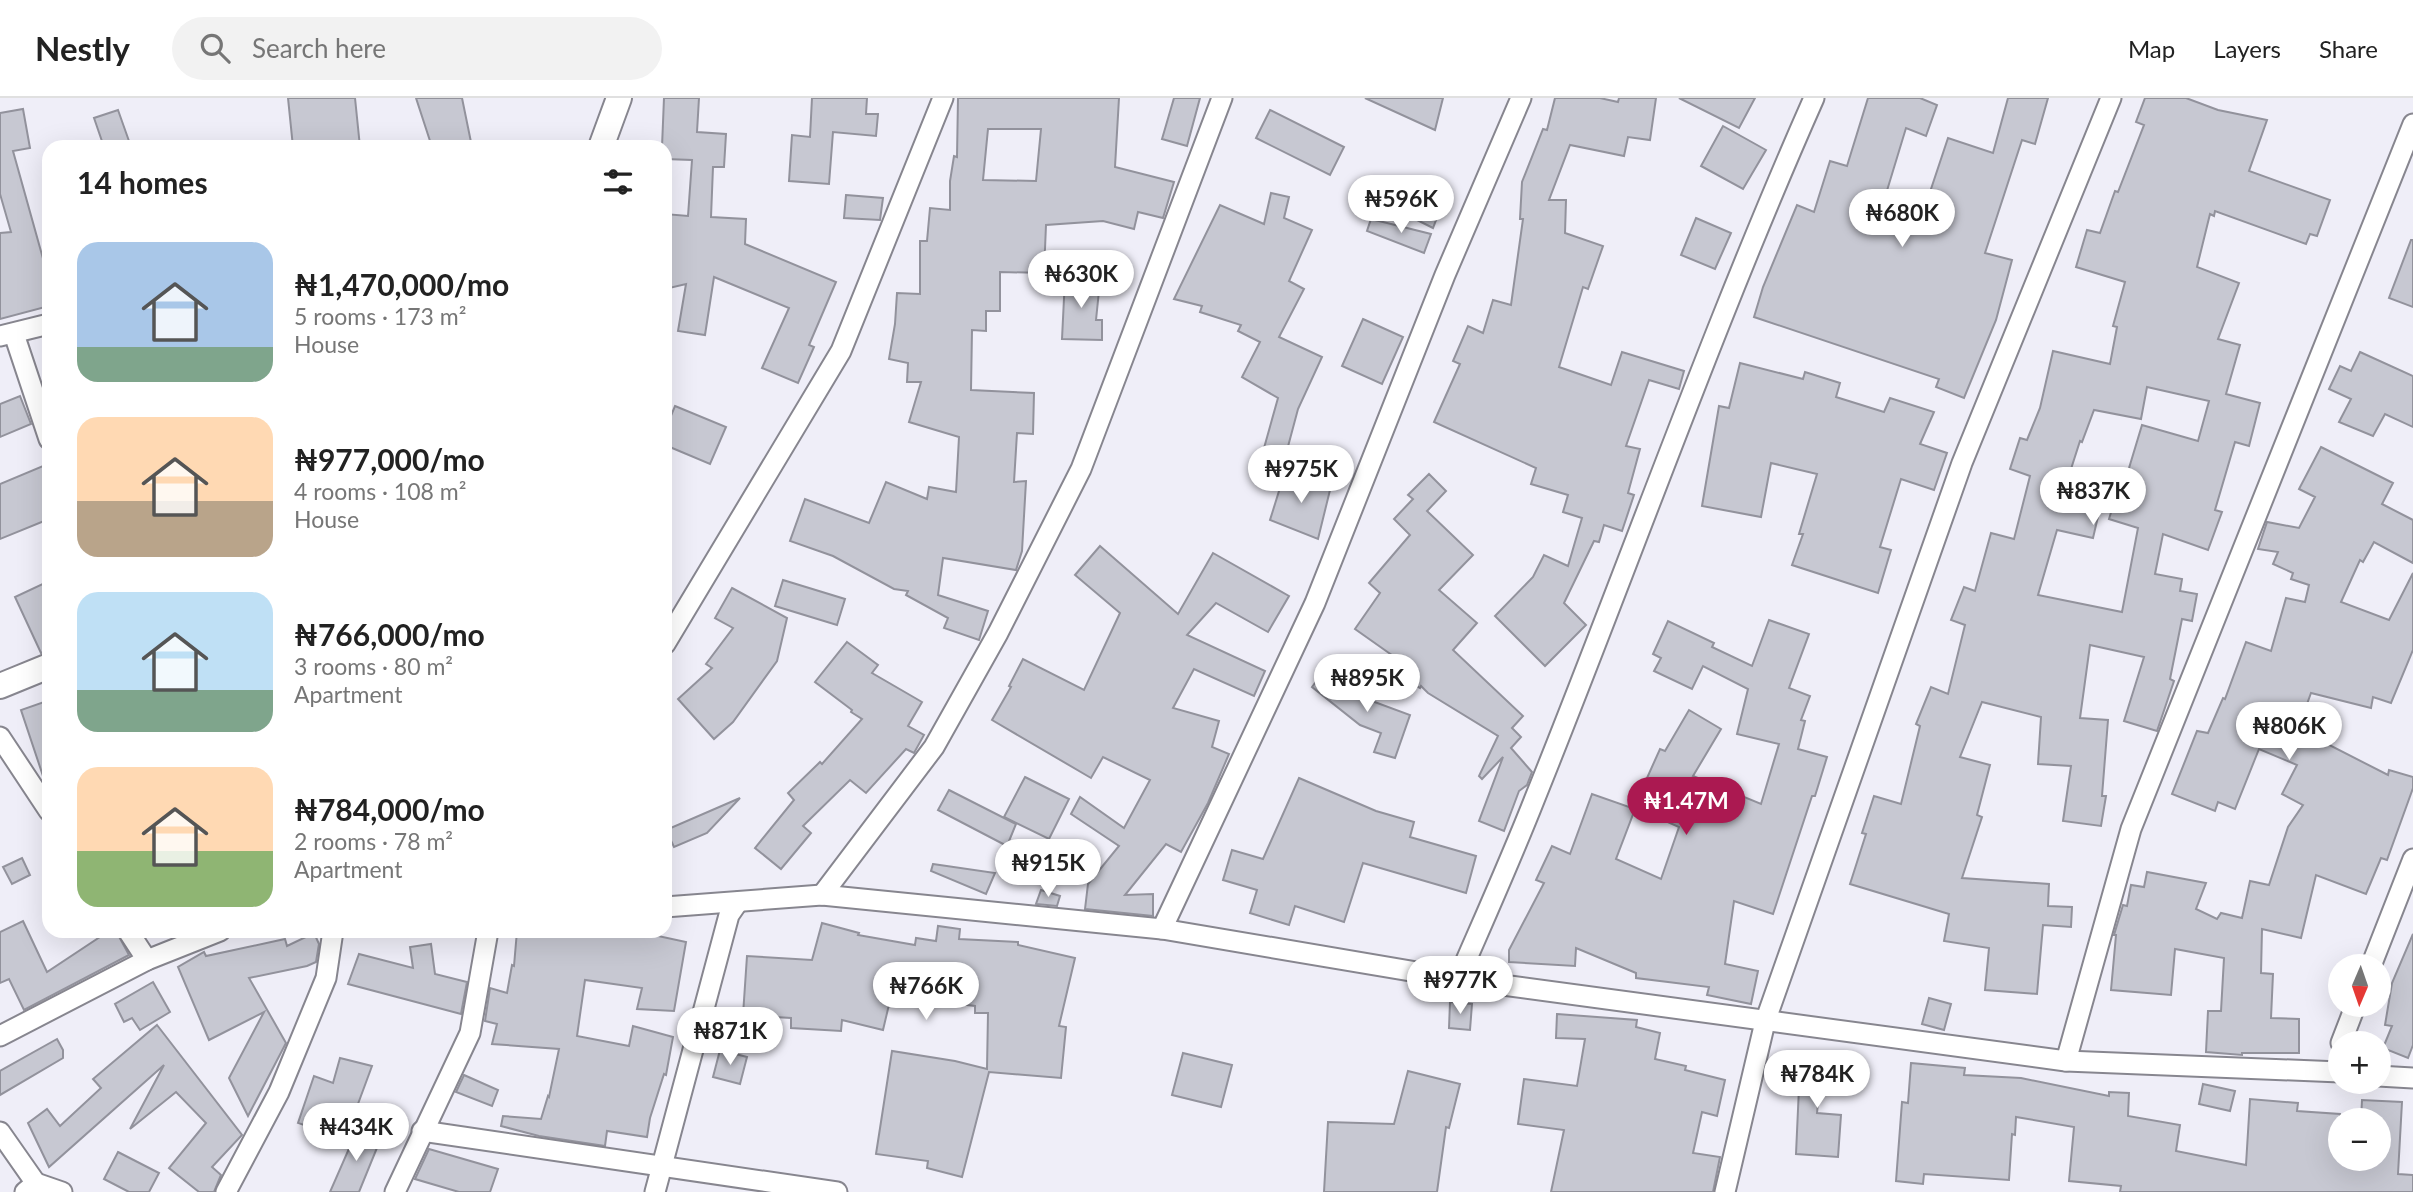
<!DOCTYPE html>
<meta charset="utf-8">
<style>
body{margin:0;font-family:Lato,sans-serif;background:#f2f2f2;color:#222;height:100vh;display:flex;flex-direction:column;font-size:26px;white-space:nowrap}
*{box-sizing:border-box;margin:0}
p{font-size:23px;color:#767676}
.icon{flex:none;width:38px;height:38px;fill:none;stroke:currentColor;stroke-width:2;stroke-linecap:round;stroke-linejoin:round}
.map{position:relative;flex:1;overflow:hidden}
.sheet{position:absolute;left:42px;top:42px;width:630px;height:798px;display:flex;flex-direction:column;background:#fff;border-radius:21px;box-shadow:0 7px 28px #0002}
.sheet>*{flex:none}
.needle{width:46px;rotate:182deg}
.fabs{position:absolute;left:2328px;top:856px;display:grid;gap:14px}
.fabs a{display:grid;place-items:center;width:63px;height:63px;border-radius:50%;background:#fff;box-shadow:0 7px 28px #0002;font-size:35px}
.price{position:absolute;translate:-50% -60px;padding:0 16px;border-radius:24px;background:#fff;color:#222;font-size:23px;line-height:46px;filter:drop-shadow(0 2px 4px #0008)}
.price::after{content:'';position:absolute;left:50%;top:42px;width:21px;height:16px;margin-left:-10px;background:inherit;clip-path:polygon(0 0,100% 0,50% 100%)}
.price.selected{background:#ab1951;color:#fff}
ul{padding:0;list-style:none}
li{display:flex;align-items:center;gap:21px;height:175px;padding:0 35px}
li span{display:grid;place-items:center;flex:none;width:196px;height:140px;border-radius:21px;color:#555}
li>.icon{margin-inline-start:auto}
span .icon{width:84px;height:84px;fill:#fffc;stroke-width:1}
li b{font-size:30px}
h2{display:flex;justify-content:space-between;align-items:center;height:84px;padding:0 35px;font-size:30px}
header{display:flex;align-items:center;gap:42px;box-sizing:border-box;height:98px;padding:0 35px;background:#fff;border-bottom:2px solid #e0e0e0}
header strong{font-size:33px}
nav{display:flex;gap:38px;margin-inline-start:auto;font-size:24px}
.search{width:490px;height:63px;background:#f2f2f2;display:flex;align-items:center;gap:18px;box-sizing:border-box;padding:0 24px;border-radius:38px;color:#767676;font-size:26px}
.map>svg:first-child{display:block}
</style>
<header>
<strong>Nestly</strong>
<div class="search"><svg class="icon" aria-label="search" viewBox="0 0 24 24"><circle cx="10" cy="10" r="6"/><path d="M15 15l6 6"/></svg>Search here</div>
<nav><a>Map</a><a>Layers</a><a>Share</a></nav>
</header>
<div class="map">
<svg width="2413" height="1094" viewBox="0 0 2413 1094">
<rect width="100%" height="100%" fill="#efeef8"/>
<g fill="#c7c8d2" stroke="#92929c" stroke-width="2" fill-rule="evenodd">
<polygon points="288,0 355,0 360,49 293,49"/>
<polygon points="416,0 462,0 472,49 432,49"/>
<polygon points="664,0 699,0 697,34 726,36 724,69 713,69 711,119 746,121 745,146 836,184 809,247 814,249 798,285 762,270 789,210 714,179 705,237 678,233 686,186 665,191 665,116 688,118 692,62 665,61 665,49 662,49"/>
<polygon points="812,0 867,0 866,16 878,16 876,38 833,34 829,86 789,83 792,37 810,39"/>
<path d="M958,0h161l-4,69 59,15 -11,36 -25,-6 -4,17 -31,-8 -57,4 -2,48 -44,-1v39h-14v20l-14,-1 -1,60 63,3 -1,41 -16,-1 -3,49 12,-1 -4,70 -6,19 -73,-12 -5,37 50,16 -9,29 -35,-12 4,-10 -42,-23 2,-4 -14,-2 -61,-33 -43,-15 15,-42 64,24 17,-41 41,17 2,-12 27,5 3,-55 -50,-15 12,-40h-14l1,-19 -19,-4 6,-35 2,-31 23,1v-53h7l3,-33 20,2v-29l4,-25 3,1zM988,31h53l-5,52 -53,-1z"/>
<polygon points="1174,0 1200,0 1187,48 1162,41"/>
<polygon points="1365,0 1443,0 1435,32"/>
<polygon points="1555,0 1600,0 1618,4 1619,0 1656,0 1650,42 1628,39 1624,58 1570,47 1549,102 1566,102 1565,135 1603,148 1588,191 1583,189 1559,269 1611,287 1622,254 1684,273 1679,291 1649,282 1626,348 1640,351 1628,395 1634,397 1622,433 1604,427 1599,444 1594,443 1564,505 1586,527 1545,568 1495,518 1533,479 1544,457 1568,468 1582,420 1563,414 1568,397 1531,386 1536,370 1434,324 1460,266 1453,263 1468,228 1483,235 1493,202 1511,207 1523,121 1520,121 1522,84 1543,31 1547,32"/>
<polygon points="1679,0 1755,0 1739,30"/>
<polygon points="1868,0 1920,0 1937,7 1926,38 1906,30 1882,109 1921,121 1948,40 1993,55 2008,0 2048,0 2035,46 2022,42 1985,155 2012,162 1996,222 1964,300 1936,289 1939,281 1754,219 1763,189 1797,107 1814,114 1830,63 1847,68"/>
<path d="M2145,0h41l32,12 49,10 -18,51 81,29 -13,36 -7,-2 -4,10 -91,-33 -1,5 -4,-2 -13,53 42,16 -21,56 22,6 -14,49 34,9 -11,43 -14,-4 -20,68 7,2 -14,38 -45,-16 -8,40 27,5 -2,12 17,3 -5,27 -10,-2 -12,60 4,2 -17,50 -33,-10 20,-64 -54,-12 -10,73 28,2 -6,76h4l-5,30 -38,-5 8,-55 -33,-2 3,-47 -59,-15 -22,55 30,8 -13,50 5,2 -20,61 87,6 -1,22 24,1 -1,20 -28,-2 -6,69 -52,-4 4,-42 -45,-7 5,-27 -99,-30 16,-50 -4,-1 12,-37 27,8 19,-78 -4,-2 15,-37 17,7 17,-69 -14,-5 13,-33 11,4 16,-58 23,6 16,-63 -20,-7 10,-31 7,2 13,-32 13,-57 57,13 7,-37 -4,-1 12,-44 -49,-15 11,-37 13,3 15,-42 3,1 26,-67 -8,-3zM2147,289l62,14 -11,40 -56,-16 -16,53 -4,-1 -13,42 29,9 -16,84 -84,-17 19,-65 36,8 7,-30 -33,-7 2,-6 -6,-1 17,-53 2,1 12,-32 47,9z"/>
<polygon points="23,11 30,50 13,53 49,182 49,208 0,221 0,135 11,134 0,96 0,15"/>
<polygon points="118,12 129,43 111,49 104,49 94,20"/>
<polygon points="1270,12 1344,49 1330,77 1256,40"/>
<polygon points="1723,28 1766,52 1743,91 1701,68"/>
<polygon points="1416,91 1444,101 1433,130 1407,117"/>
<polygon points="1271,95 1289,99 1284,120 1312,132 1289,183 1304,191 1279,239 1322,259 1298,311 1286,356 1264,350 1278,300 1242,279 1260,244 1238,233 1241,227 1200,214 1202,208 1174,201 1220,107 1264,126"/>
<polygon points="846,97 883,100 880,122 844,120"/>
<polygon points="1696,120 1731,135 1715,171 1681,157"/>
<polygon points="1371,121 1431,136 1424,155 1367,133"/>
<polygon points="2411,142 2413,142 2413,209 2389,200"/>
<polygon points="1065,180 1100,183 1096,222 1102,222 1102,242 1062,241"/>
<polygon points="1363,221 1403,239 1382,286 1342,268"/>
<polygon points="2360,254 2413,278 2413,329 2385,316 2373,338 2339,324 2351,301 2329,291 2340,268 2351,273"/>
<polygon points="1740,265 1803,281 1805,274 1840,285 1836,299 1884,314 1890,300 1934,314 1920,346 1947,355 1934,392 1901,381 1880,449 1891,452 1878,495 1792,467 1803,436 1799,436 1817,376 1771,365 1761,419 1702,408 1719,308 1729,310"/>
<polygon points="20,298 31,326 0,339 0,306"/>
<polygon points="675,308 726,329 710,366 665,347 665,332"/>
<polygon points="2321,349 2393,385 2382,406 2413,422 2413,465 2374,444 2363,464 2360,462 2341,504 2389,522 2413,475 2413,552 2391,605 2373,599 2371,610 2311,595 2298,631 2388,677 2389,672 2413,679 2413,690 2387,762 2381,760 2366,796 2316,777 2301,840 2262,831 2261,875 2273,876 2271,920 2299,921 2299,955 2242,955 2242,957 2206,954 2208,913 2221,913 2224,860 2175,851 2171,897 2111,892 2116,837 2114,837 2123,807 2127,808 2131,787 2144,789 2147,774 2206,785 2196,811 2217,821 2221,815 2242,820 2250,783 2269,787 2288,729 2303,707 2282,696 2297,667 2259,651 2235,711 2218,704 2215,713 2172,696 2197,633 2208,635 2223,600 2225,601 2246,544 2271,553 2286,500 2305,504 2309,487 2291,481 2293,475 2273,466 2278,454 2258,451 2267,424 2299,430 2315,399 2299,391"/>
<polygon points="43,368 49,383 49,421 0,441 0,386"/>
<polygon points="1429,376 1446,393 1427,413 1473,457 1439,492 1477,525 1453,552 1523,618 1512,630 1521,639 1511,650 1532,674 1527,687 1519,693 1504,733 1479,723 1503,659 1482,681 1479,678 1498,638 1428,595 1421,588 1420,590 1389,571 1396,560 1355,531 1380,495 1369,485 1410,437 1394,421 1413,401 1408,397"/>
<polygon points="1284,377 1331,388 1318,441 1270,422"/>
<polygon points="1100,448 1178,516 1213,455 1289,498 1268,534 1216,505 1187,537 1265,573 1254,598 1194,571 1173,610 1219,623 1212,649 1229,656 1208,705 1181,754 1166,746 1125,797 1153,796 1153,818 1085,811 1088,786 1119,748 1071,716 1080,699 1124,730 1150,682 1103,659 1091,680 992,622 1011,589 1009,588 1023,561 1084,592 1120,515 1075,477"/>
<polygon points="783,482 845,501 837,527 775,508"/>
<polygon points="49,483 49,553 41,555 15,499"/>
<polygon points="732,490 787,520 777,563 733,624 714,641 678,601 712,570 706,566 733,530 715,520"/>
<polygon points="1769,522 1809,536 1789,590 1810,598 1801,622 1805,623 1798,651 1827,659 1815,698 1812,698 1773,816 1734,803 1725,866 1758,873 1751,906 1707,897 1709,889 1636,880 1636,875 1576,850 1575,868 1509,864 1509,852 1544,785 1536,782 1552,748 1570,756 1592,696 1635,711 1616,761 1661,781 1679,729 1634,709 1660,651 1665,653 1689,612 1721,631 1693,678 1761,706 1779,646 1737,636 1748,591 1703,568 1692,591 1654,573 1661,560 1653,556 1668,523 1714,545 1712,549 1752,568"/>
<polygon points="847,544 878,567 872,575 922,604 908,628 924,637 914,655 906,651 866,695 850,682 803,728 811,735 781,771 755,750 794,702 788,695 820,664 822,666 862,621 851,614 852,612 815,584"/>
<polygon points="1324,573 1353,596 1410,617 1395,660 1374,654 1381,635 1360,627 1312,589"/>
<polygon points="44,604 49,620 49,683 45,684 21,612"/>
<polygon points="1025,679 1069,701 1049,741 1004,719"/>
<polygon points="1299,680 1376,713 1414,724 1410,739 1476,758 1466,795 1363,765 1344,824 1295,808 1289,827 1250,815 1257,792 1223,782 1232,752 1263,761"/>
<polygon points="949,692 1016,726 1007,748 938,712"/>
<polygon points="740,700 707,735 674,749 666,732"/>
<polygon points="22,760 30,777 12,786 3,769"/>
<polygon points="933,766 995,775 986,796 931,773"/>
<polygon points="1041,792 1060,798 1057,808 1036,806"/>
<polygon points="23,823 47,874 109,833 116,833 129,857 24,912 9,881 0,885 0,834"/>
<polygon points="822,825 859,835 858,837 915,847 916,840 936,843 938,828 960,831 959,841 1018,844 1018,847 1075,860 1059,928 1066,929 1061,980 989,974 962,1079 927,1070 928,1063 876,1056 892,953 955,963 987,971 988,915 975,915 975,908 891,898 883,932 842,922 841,933 791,930 791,920 743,917 747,858 812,862"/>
<polygon points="517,833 555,835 555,833 635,833 686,844 674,913 637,911 642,890 585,882 577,938 629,948 633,928 673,939 666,977 664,976 650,1020 647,1039 607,1033 605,1048 539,1038 501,1028 503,1018 541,1021 548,998 549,999 559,951 492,946 497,926 485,923 490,890 507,895 512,867 514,868"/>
<polygon points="314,835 319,846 316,864 307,868 249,880 286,945 248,1018 229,980 264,914 209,942 178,869 204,854 206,858 285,841 287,848"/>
<polygon points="2413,836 2413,947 2408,960 2383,950 2392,928 2385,927 2392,885"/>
<polygon points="431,846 435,876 467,884 461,916 348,886 359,856 413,870 410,849"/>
<polygon points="153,884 170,914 140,932 132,920 124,924 115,906"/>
<polygon points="1929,900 1951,906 1944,932 1922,926"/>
<polygon points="1450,904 1472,906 1470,932 1449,930"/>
<polygon points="1557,916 1637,922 1636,929 1660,935 1655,961 1686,968 1685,972 1725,982 1717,1018 1702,1014 1693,1055 1720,1059 1713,1094 1551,1094 1564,1032 1518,1026 1524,981 1577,988 1585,941 1556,940"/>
<polygon points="157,927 242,1037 212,1069 221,1077 214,1094 199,1094 169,1070 206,1025 176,994 130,1031 164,967 49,1069 28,1025 47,1011 60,1028 101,990 93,981"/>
<polygon points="57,941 63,952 63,960 0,997 0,973"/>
<polygon points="720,952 747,959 740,986 713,979"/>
<polygon points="1820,954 1843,956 1841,978 1821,975 1817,1015 1841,1017 1838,1059 1796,1056 1800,967 1818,969"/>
<polygon points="1183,955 1232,967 1221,1009 1172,997"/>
<polygon points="340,960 372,968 345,1041 298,1025 314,978 333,985"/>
<polygon points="1911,965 1965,970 1964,977 2021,980 2109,998 2109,994 2129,995 2128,1018 2180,1027 2176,1053 2246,1067 2250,1001 2298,1005 2297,1013 2340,1016 2340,1060 2378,1060 2378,1022 2361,1022 2362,1002 2402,1004 2398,1076 2413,1077 2413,1094 2120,1094 2121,1088 2069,1083 2074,1029 2016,1019 2015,1037 2012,1036 2009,1082 1924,1076 1923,1086 1896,1083 1902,1004 1908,1005"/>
<polygon points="1408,973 1460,986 1449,1030 1446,1029 1437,1094 1324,1094 1328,1024 1394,1026"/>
<polygon points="464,977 498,992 492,1008 456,994"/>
<polygon points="2203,986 2235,993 2230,1013 2199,1006"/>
<polygon points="358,1030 381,1040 359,1094 330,1094"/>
<polygon points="429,1051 498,1071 490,1094 459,1094 415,1081"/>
<polygon points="118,1054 159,1075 149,1094 129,1094 104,1081"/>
</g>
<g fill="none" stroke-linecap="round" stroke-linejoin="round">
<defs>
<g id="minor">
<polyline points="14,236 49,341"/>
<polyline points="0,238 49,226"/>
<polyline points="665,546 841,253 943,0"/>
<polyline points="0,639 49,713"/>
<polyline points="822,797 934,649 998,535 1081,371 1222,0"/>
<polyline points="665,809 822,797 1162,831 1458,881 2066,963 2340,974"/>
<polyline points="1162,831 1315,505 1445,177 1521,0"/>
<polyline points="128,833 147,862"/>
<polyline points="2371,868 2413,761"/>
<path d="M1458,881c26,-60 53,-120 77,-181 94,-233 177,-470 279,-700"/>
<polyline points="0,938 147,862 220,833"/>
<polyline points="2341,945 2356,906"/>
<polyline points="2066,963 2131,731 2413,26"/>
<polyline points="2378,978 2413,980"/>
<polyline points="422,1033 837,1094"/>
<polyline points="0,1034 42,1094"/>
<polyline points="25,1094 36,1085 62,1094"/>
<polyline points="226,1094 279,994 326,880 333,833"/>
<polyline points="395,1094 470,935 488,833"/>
<polyline points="655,1094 729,817 738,804"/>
<polyline points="1725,1094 1765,924 1962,365 2111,0"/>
</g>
<g id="tertiary">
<polyline points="601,49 619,0"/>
<polyline points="0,588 49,568"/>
</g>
</defs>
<use href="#minor" stroke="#87868f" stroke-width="23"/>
<use href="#tertiary" stroke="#87868f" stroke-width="28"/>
<use href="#minor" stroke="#fff" stroke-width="19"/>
<use href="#tertiary" stroke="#fff" stroke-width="24"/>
</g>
</svg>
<div class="fabs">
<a><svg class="needle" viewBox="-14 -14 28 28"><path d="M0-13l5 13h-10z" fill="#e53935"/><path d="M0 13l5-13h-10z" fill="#767676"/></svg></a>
<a>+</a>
<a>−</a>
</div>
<b class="price" style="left:1401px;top:137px">₦596K</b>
<b class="price" style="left:1902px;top:151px">₦680K</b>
<b class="price" style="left:1081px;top:212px">₦630K</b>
<b class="price" style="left:1301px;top:407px">₦975K</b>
<b class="price" style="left:2093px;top:429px">₦837K</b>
<b class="price" style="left:1367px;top:616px">₦895K</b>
<b class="price" style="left:2289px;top:664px">₦806K</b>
<b class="price selected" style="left:1686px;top:739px">₦1.47M</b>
<b class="price" style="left:1048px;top:801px">₦915K</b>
<b class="price" style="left:1460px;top:918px">₦977K</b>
<b class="price" style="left:926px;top:924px">₦766K</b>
<b class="price" style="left:730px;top:969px">₦871K</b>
<b class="price" style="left:1817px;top:1012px">₦784K</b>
<b class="price" style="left:356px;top:1065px">₦434K</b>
<section class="sheet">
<h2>14 homes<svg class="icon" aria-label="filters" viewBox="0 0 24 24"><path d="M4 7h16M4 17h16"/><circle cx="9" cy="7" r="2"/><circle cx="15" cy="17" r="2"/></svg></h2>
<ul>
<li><span style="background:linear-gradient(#a9c7e8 75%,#7fa58c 0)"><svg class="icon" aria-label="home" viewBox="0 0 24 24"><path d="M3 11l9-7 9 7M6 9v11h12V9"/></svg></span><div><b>₦1,470,000/mo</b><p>5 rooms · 173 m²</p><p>House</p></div></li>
<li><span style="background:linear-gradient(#ffd9b3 60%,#b9a48a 0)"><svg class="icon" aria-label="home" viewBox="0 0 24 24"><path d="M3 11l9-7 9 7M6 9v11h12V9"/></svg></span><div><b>₦977,000/mo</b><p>4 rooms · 108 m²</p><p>House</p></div></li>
<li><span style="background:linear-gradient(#bfe0f5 70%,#7fa58c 0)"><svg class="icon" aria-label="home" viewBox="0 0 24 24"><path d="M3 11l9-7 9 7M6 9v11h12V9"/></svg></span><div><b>₦766,000/mo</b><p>3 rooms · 80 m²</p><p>Apartment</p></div></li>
<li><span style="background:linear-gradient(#ffd9b3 60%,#8fb573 0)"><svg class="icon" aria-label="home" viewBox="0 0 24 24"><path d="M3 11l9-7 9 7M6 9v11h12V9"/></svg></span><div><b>₦784,000/mo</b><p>2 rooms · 78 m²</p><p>Apartment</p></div></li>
</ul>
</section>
</div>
